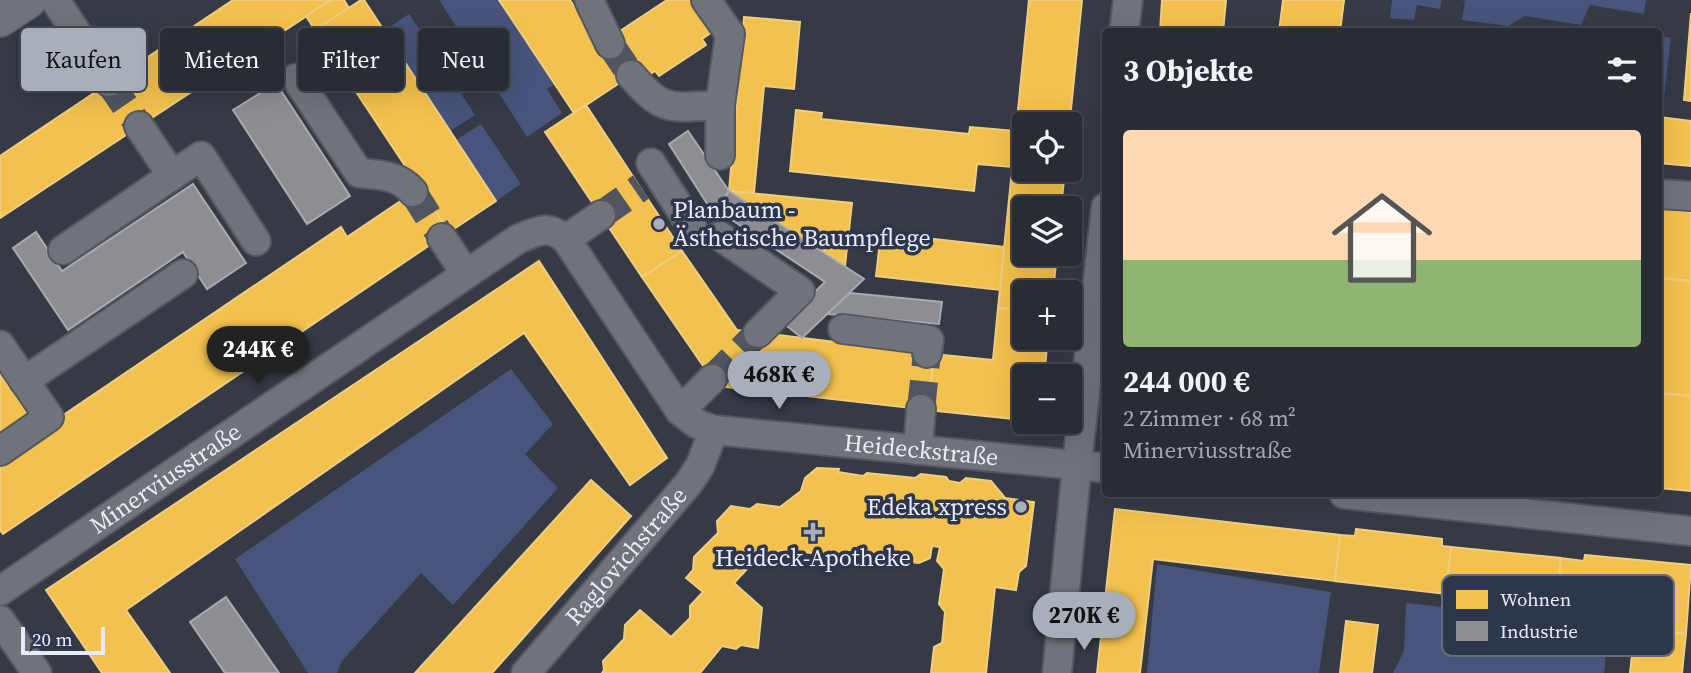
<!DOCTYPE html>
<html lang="de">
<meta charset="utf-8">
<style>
body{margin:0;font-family:"Source Serif 4",serif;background:#30343c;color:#f1f3f6;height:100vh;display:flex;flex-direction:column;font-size:26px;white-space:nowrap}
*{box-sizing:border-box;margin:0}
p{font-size:23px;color:#a5a7ac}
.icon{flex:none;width:38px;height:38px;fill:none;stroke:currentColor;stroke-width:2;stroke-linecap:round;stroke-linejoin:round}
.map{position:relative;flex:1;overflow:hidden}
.details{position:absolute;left:1102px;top:28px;width:560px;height:469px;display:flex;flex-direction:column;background:#282c34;border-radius:7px;box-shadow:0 7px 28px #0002,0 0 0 2px #44484f}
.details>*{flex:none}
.banner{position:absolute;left:21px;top:28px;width:665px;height:63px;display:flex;gap:14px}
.buttons{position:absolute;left:1012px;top:112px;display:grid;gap:14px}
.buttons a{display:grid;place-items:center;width:70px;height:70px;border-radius:7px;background:#282c34;box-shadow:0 7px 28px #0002,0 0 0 2px #44484f;font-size:35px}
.scale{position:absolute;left:21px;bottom:18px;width:84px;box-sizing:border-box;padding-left:7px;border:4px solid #e7ecfb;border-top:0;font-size:19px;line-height:24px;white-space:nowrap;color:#e7ecfb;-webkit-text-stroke:5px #2e364c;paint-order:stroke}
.price{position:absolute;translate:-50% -60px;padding:0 16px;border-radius:24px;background:#a9aebb;color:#111;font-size:23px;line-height:46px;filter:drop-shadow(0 2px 4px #0008)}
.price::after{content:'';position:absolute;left:50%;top:42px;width:21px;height:16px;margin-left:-10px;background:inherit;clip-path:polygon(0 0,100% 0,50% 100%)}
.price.active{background:#222;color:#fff}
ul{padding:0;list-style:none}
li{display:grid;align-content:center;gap:14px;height:371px;padding:0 21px}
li+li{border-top:2px solid #44484f}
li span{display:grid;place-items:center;height:217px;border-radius:7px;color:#555}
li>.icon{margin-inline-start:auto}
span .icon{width:126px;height:126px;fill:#fffc;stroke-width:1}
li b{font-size:30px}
h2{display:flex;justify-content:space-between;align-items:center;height:84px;padding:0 21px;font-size:30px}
.tag{padding:0 24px;border-radius:7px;background:#282c34;box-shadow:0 7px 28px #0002,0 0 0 2px #44484f;font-size:24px;line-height:63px}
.tag.active{background:#a9aebb;color:#111}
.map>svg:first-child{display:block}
</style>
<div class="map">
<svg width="1691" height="673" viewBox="0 0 1691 673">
<rect width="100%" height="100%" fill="#353a45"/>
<g fill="#47547b">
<polygon points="439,0 499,0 555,84 547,89 562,113 527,137"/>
<polygon points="1392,0 1442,0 1440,9 1417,5 1414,20 1390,18"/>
<polygon points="1461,0 1646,0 1644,14 1590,5 1581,25 1525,16 1508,26 1462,20 1465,1"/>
<polygon points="409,14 441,61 415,78 384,31"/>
<polygon points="1659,36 1671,38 1664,97 1659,97"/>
<polygon points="447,72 475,115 450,131 422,89"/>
<polygon points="481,124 521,184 496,201 456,140"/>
<polygon points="511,369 553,424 525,454 558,488 453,605 421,573 342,661 337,673 308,673 235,559"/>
<polygon points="1157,564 1331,592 1319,673 1147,673"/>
<polygon points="1406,603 1609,624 1604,673 1393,673 1404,651"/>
</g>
<g fill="#f2c14e" stroke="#efce82" stroke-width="2">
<polygon points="233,0 331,0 0,218 0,156"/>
<polygon points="331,0 344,0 349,8 315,30 306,16"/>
<polygon points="361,0 364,0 496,201 449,232 315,30"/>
<polygon points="499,0 570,0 624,80 574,113"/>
<polygon points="667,0 695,0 715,30 702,39 706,45 659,76 655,71 643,79 614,35"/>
<polygon points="1029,0 1082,0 1069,129 1069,124 1024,124 1024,170 1065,170 1061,208 1024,208 1024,221 1007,219"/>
<polygon points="1162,0 1226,0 1223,32 1160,32"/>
<polygon points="1283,0 1344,0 1340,32 1279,32"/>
<polygon points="1691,13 1691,101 1684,100"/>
<polygon points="744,17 800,22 794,89 764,86 754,193 729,191"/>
<polygon points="617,40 637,71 624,80 603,49"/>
<polygon points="586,105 682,251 642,277 545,132"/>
<polygon points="796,110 822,113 821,119 969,134 970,127 1015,131 1012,167 977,164 974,191 790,171"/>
<polygon points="1659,117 1691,121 1691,166 1659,163"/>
<polygon points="420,188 449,232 3,534 0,530 0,458 341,227 347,237"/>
<polygon points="729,191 852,203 845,266"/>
<polygon points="1659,209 1691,212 1691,281 1659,278"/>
<polygon points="1007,219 1024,221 1024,254 1057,254 1053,292 1024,292 1024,311 998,308"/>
<polygon points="881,233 1004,247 1000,290 876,276"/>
<polygon points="682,251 737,330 934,354 928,410 717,386 642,277"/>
<polygon points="539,261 667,458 630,485 524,333 126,610 170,673 102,673 46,590"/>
<polygon points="1659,278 1691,281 1691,396 1659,393"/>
<polygon points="998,308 1024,311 1024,338 1048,338 1044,376 1024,376 1024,420 928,410 934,354 993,360"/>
<polygon points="0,359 40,418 0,445"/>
<polygon points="1659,393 1691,396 1691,491 1659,488"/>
<polygon points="817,468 839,469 838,472 863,476 867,473 915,478 921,474 946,477 949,481 960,483 966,478 991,481 1005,498 1034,502 1026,566 1019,572 1016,590 995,587 986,673 931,673 934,647 942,643 945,612 939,604 944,569 937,561 940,547 932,546 930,558 919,563 780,550 774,555 760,555 734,583 762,608 758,648 741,645 736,649 722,646 700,673 602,673 604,670 603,661 624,639 625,625 640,610 671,637 690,618 690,606 703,592 686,578 693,570 694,557 718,533 717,521 731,506 750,509 757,504 780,507 801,491 805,478"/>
<polygon points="591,480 631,516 492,673 415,673"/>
<polygon points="1115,509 1340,535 1335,581 1153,559 1140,673 1097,673"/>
<polygon points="1356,529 1442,539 1442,546 1451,547 1446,594 1335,581 1340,535 1355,536"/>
<polygon points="1451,547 1561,558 1556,605 1446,594"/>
<polygon points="1585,555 1691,565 1686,634 1635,628 1636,614 1556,605 1561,558 1584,561"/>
<polygon points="1346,621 1378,625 1372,673 1340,673"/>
<polygon points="1635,628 1686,634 1682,673 1630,673"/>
</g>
<g fill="#8d8d92" stroke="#a8aab2" stroke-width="2">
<polygon points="276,83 350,196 307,224 233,110"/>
<polygon points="688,131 729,191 713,213 669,144"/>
<polygon points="193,184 246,263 207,289 183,252 68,330 13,248 36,232 62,271"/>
<polygon points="729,191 864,279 802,338 783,323 825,282 717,210"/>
<polygon points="850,293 942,302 939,324 827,314"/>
<polygon points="226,597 279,673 225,673 190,622"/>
</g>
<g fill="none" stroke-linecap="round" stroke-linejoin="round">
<g stroke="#505560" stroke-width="28" stroke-dasharray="28 14" stroke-linecap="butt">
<polyline points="610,44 631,75"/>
<polyline points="109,82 139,126"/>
<polyline points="413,192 442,238"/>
<polyline points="601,215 641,187"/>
<polyline points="712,379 758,333"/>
<polyline points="921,409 927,353"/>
</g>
<defs>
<g id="minor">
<polyline points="55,0 109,82"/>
<polyline points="589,0 610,44"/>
<polyline points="1124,32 1128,0"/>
<path d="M631,75c33,39 41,32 89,30l10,-71 -24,-34"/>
<path d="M296,78l63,95c21,2 40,2 54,19"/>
<polyline points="139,126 171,174"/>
<polyline points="720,155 720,105"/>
<polyline points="651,163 692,227"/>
<polyline points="1659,194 1691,196"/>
<polyline points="720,236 800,291 758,333"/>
<polyline points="442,238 466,274"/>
<polyline points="566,239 601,215"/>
<polyline points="63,250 201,156 256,241"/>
<polyline points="843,329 929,340 927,353"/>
<polyline points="0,345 49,417 0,451"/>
<polyline points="24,381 183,274"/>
<polyline points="680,411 712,379"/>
<polyline points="918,450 921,409"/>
<polyline points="1344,494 1691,531"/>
<path id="s1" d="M0,591l518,-352c20,-8 29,-15 48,0l114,172 17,13 17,6 392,38"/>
<polyline points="0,620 37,673"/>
<path id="s2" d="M526,673l162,-189 12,-18 14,-36"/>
<polyline points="1057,673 1077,464 1106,207"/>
</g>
<polyline id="major" points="0,19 29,0"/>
</defs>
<use href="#minor" stroke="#535760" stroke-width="32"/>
<use href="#major" stroke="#535760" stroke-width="38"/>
<use href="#minor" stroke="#707379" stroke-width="28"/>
<use href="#major" stroke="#70747c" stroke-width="35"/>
</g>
<g fill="#a9aebb" stroke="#2e364c" stroke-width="2.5">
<circle cx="659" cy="224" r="7"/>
<circle cx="1021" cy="507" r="7"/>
<path d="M809.5 521.5h7v7h7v7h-7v7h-7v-7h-7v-7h7z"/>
</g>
<g text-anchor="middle" stroke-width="7" stroke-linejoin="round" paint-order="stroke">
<g font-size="24" fill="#e7ecfb" stroke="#2e364c" text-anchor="start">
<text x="673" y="218">Planbaum -<tspan x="673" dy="28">Ästhetische Baumpflege</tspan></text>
<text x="1007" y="515" text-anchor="end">Edeka xpress</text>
<text x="813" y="566" text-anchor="middle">Heideck-Apotheke</text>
</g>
<g font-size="24" fill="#e7ecfb" stroke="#2e364c">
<text dy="8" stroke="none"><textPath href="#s1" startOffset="1132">Heideckstraße</textPath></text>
<text dy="8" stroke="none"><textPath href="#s1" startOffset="200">Minerviusstraße</textPath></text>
<text dy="8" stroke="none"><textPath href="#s2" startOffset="154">Raglovichstraße</textPath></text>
</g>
</g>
<rect x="1442" y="575" width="232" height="81" rx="10" fill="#2e364c" stroke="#666d80" stroke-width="2"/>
<rect x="1456" y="590" width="32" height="19" fill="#f2c14e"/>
<rect x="1456" y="621" width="32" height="20" fill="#8d8d92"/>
<g font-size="19" fill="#e7ecfb">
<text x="1500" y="606">Wohnen</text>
<text x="1500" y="638">Industrie</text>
</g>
</svg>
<div class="buttons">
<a><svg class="icon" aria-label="locate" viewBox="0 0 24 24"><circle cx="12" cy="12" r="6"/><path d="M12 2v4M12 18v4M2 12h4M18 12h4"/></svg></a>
<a><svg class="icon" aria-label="layers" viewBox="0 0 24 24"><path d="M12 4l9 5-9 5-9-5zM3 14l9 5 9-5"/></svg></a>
<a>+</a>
<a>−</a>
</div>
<div class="scale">20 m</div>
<b class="price active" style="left:258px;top:386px">244K €</b>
<b class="price" style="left:779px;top:411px">468K €</b>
<b class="price" style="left:1084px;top:652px">270K €</b>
<div class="banner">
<a class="tag active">Kaufen</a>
<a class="tag">Mieten</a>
<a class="tag">Filter</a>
<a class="tag">Neu</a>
</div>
<section class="details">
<h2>3 Objekte<svg class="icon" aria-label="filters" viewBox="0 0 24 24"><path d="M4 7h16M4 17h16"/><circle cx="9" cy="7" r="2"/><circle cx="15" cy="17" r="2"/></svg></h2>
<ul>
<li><span style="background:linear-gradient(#ffd9b3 60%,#8fb573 0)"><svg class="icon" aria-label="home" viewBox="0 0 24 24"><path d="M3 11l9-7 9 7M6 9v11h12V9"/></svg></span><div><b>244 000 €</b><p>2 Zimmer · 68 m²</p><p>Minerviusstraße</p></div></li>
</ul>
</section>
</div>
